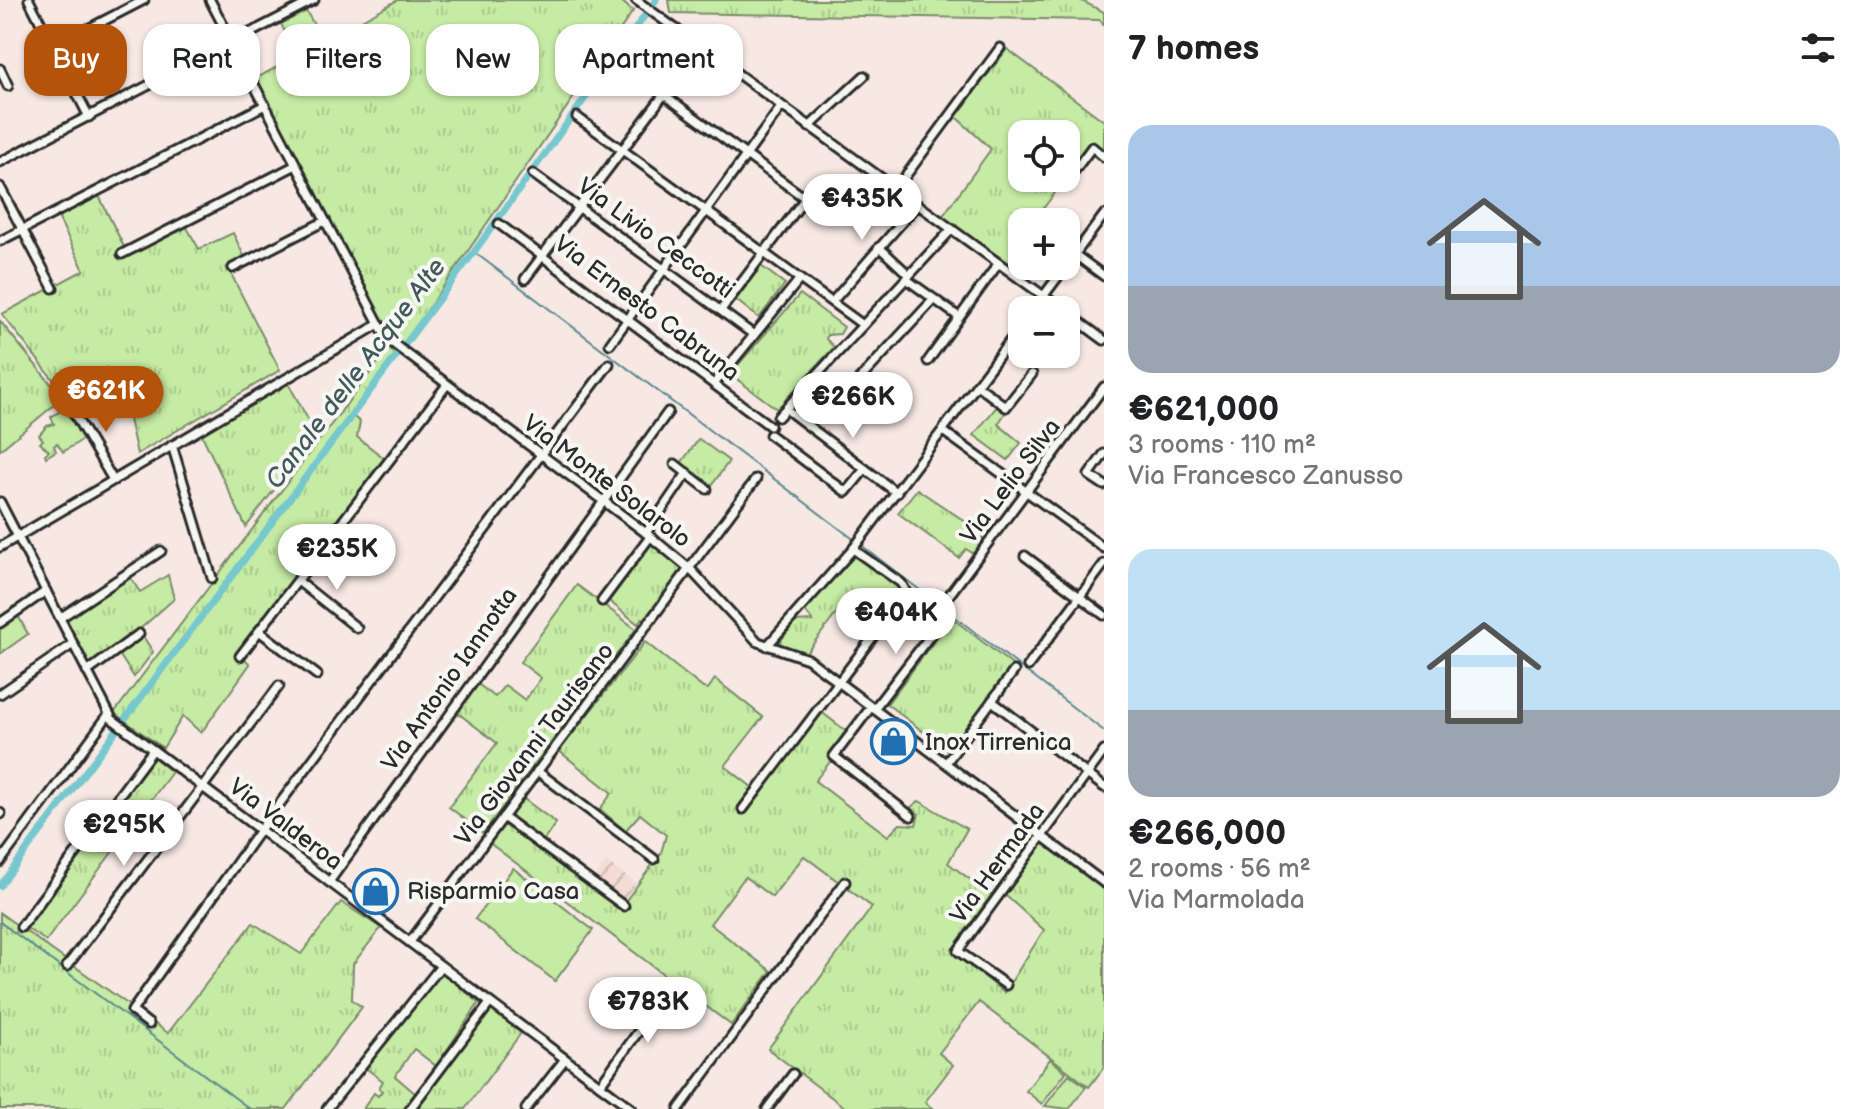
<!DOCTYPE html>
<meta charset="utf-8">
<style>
body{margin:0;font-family:"Balsamiq Sans",sans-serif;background:#f2f2f2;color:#202124;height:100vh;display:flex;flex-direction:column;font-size:30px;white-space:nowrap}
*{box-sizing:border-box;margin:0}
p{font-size:26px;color:#757577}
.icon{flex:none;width:44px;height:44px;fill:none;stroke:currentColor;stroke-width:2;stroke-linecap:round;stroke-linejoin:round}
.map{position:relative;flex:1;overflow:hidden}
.side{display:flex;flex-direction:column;background:#fff;width:760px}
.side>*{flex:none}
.guide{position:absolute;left:24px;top:24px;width:760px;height:72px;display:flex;gap:16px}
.tools{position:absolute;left:1008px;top:120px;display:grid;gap:16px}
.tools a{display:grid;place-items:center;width:72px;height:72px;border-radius:16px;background:#fff;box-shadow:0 2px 6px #0004;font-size:40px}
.price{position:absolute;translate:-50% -68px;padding:0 18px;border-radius:28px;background:#fff;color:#222;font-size:26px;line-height:52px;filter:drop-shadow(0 2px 4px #0008)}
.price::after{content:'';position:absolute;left:50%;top:48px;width:24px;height:18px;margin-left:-12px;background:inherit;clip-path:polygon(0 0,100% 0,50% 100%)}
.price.active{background:#b45309;color:#fff}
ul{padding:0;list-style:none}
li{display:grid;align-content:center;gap:16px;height:424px;padding:0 24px}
li span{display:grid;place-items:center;height:248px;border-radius:24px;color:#555}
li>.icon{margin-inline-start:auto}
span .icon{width:144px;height:144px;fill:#fffc;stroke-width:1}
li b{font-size:34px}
h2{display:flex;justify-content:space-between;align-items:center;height:96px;padding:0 24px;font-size:34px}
.chip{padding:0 28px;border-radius:24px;background:#fff;box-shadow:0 2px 6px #0004;font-size:28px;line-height:72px}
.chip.active{background:#b45309;color:#fff}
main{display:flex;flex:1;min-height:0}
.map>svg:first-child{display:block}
</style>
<main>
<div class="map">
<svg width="1104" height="1109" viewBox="0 0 1104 1109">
<defs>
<pattern id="industrial-furrows" width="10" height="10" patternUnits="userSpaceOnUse" patternTransform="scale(2)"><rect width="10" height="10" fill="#f4dbd6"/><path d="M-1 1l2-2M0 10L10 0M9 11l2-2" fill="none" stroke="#d1bcb8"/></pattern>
<pattern id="grass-tufts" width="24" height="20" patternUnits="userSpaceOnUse" patternTransform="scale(2)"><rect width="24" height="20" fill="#c6eba4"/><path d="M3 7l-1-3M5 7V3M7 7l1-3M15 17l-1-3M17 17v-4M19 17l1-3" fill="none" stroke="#aaca8d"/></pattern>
</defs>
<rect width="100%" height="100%" fill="#f7e8e4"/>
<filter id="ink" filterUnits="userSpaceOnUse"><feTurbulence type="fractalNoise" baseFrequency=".0125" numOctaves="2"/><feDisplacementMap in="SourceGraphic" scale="16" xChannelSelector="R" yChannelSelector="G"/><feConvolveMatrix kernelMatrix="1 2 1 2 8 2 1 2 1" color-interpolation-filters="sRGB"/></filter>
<g filter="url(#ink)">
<polygon fill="url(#industrial-furrows)" points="606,862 636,883 622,902 593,880"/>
<g fill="url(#grass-tufts)" stroke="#788b68" stroke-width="2" fill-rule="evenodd">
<polygon points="398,0 620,0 633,11 404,344 383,328 255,79 297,56 281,24 306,11 324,41"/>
<polygon points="669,0 1080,0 1104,12 1104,26 1100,20 671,13"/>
<path d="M1007,49l97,72v33l-12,-10 -59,78h-11v23l-14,18 -66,-46 49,-68 -35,-32zM1022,134h44v44h-44z"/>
<polygon points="99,196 128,255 185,224 199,249 233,233 245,258 228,268 280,370 137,454 122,389 71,402 2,314 84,270 58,217"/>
<polygon points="761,266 785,284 759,318 736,300"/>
<polygon points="800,294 844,327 840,334 827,335 826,339 834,347 777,409 730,374"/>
<polygon points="0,321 56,390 59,401 0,450"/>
<polygon points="388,349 396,354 350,414 360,422 357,437 384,458 238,652 250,664 201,733 183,716 163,748 114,713"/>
<polygon points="287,381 316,434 246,527 200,431"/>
<polygon points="998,405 1006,412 998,424 1021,443 1008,460 974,435"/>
<polygon points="65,408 85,438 63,452 57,443 54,446 56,451 46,457 45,454 49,451 40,443 43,440 39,435 47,426 54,424 51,417"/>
<polygon points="699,439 729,461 712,485 681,463"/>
<polygon points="917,489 978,530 984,540 974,554 966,549 959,558 898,513"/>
<polygon points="651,544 684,568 646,620 642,618 638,624 609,601"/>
<polygon points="856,555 902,588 877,622 846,601 806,653 782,646 779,643 795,622 813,621 804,610"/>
<polygon points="128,574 140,592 168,575 174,599 139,630 153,652 134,677 118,653 91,672 61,618"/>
<polygon points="577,585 636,629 483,833 449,807 497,743 454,710 475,682 495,697 505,685 525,700 541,678 520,662"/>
<polygon points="16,612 28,634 0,654 0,622"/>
<polygon points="952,618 1015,667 950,752 887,704"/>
<polygon points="645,642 703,688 708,689 715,679 763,717 725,766 757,791 820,711 851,735 815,781 888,836 900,824 916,825 919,814 910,808 919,801 967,829 948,863 991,895 953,949 1004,993 1044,930 1004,894 1043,842 1104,887 1104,1067 1089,1087 979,1002 939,1053 953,1065 925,1102 933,1109 847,1109 768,1049 872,907 804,856 772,897 745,877 710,924 771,971 731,1025 488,842 504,820 621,907 661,853 666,835 640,814 625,831 600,809 612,793 559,751"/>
<polygon points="151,755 172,772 46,941 23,926"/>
<polygon points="520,796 556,823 542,843 506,816"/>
<polygon points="341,902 381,928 353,964 352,1000 362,1007 286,1109 0,1109 0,913 168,1033 253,923 301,954"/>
<polygon points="440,969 479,1003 436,1066 414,1049 395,1076 416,1094 407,1104 415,1109 363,1109 374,1093 378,1096 382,1091 379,1088 383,1081 363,1066"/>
<polygon points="491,1009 521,1033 465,1109 416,1109"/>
</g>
<g fill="#c6eba4" stroke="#788b68" stroke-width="2">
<polygon points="513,868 593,930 555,981 475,919"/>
<polygon points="1050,1059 1066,1072 1042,1104 1026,1091"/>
<polygon points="1069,1074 1086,1087 1069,1109 1045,1106"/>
</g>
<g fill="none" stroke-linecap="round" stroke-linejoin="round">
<g stroke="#58898d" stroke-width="2">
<polyline points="474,252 856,541"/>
<polyline points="861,545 1104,731"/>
<polyline points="0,922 250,1109"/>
</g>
<polyline stroke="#76c8ce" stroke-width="7" points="0,886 474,252 656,0"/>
<defs>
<g id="minor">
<polyline points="29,0 89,117"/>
<polyline points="210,0 387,339 646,533 691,570 758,642 808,659 1104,883"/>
<polyline points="636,0 1063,310"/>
<polyline points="53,47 144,0"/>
<polyline points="618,61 802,196"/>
<polyline points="0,69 8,86"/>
<polyline points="577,117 863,325"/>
<polyline points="809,127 864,76"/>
<polyline points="0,162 314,0"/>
<polyline points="1074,171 1092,147 1104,157"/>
<polyline points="533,174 754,335"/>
<polyline points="0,187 53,288"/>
<polyline points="896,189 1000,48"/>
<polyline points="499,224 770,426"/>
<polyline points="0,241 265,105"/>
<polyline points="879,247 909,275"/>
<polyline points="122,254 296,165"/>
<polyline points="1074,254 1104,276"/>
<polyline points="1066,266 1104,215"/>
<polyline points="233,268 325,221"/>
<polyline points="525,279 699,48"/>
<polyline points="909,281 959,317"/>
<polyline points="832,302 917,205"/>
<polyline points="721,310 803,201"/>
<polyline points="1033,310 1066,266"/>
<polyline points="1066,312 1104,340"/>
<polyline points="610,344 781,107"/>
<polyline points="928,361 998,264"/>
<polyline points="715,383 799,280"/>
<polyline points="977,385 1006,407 1032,374"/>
<polyline points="845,395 934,299"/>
<polyline points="69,405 113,480"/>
<polyline points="790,412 897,493"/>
<polyline points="778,417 952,229"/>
<polyline points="943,431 1104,548"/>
<polyline points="770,435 846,492 865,469"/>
<polyline points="172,445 212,578"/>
<polyline points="1104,454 1089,475 1104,485"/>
<polyline points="675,464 707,489"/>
<polyline points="0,502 112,719 632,1109"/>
<polyline points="646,533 687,473"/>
<polyline points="0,547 379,324"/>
<polyline points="1025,556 1104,615"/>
<polyline points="298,581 357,628"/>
<polyline points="947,598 1104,387"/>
<polyline points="602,601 650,537"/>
<polyline points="60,618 161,551"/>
<polyline points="0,623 46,591"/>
<polyline points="259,631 317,675"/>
<polyline points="767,646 853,549 1022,325"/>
<polyline points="240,656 446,386"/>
<polyline points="1028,666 1104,564"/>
<polyline points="87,672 139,634"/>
<polyline points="0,694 73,644"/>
<polyline points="992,701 1104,787"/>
<polyline points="871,707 834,756 911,816"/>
<polyline points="874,709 942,620"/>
<polyline points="946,763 1014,671"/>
<polyline points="537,771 654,859"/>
<polyline points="743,809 903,597 905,590 901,583 853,549"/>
<polyline points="0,813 1,814"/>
<polyline points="503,817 624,906"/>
<polyline points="0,862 109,714"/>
<polyline points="329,882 668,412"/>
<polyline points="21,927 153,750"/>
<polyline points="410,942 756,479"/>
<polyline points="67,966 279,686"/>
<polyline points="1006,985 958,951 1104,751"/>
<polyline points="149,1024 132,1011 260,830 609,364"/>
<polyline points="600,1085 671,986"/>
<polyline points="327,1109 441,966"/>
<polyline points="410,1109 490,1003"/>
<polyline points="526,1109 565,1059"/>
<polyline points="679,1109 845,882"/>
<polyline points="767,1109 793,1074"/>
</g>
</defs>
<use href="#minor" stroke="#2b2b2b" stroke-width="13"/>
<use href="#minor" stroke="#f6f6f2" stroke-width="7"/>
</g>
</g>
<defs>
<symbol id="shop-ring" viewBox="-11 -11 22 22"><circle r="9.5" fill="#f6f6f2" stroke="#1f6fb2" stroke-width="1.5"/><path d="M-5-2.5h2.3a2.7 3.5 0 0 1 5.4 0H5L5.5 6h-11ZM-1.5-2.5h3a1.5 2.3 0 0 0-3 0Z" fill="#1f6fb2"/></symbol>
</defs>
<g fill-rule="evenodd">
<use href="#shop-ring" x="868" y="716" width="51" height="51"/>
<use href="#shop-ring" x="350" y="866" width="51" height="51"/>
</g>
<g text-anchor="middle" stroke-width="8" stroke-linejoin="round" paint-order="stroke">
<g font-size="24" fill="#2b2b2b" stroke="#f6f6f2">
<text transform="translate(656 238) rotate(36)" y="8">Via Livio Ceccotti</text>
<text transform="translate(647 308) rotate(37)" y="8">Via Ernesto Cabruna</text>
<text transform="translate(607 481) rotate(37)" y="8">Via Monte Solarolo</text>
<text transform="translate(1010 481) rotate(-53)" y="8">Via Lelio Silva</text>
<text transform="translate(449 679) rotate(-55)" y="8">Via Antonio Iannotta</text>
<text transform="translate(534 744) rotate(-53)" y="8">Via Giovanni Taurisano</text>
<text transform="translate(286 824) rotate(37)" y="8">Via Valderoa</text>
<text transform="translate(997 863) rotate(-54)" y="8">Via Hermada</text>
</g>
<g font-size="24" fill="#2b2b2b" stroke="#f6f6f2" text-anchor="start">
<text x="925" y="750">Inox Tirrenica</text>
<text x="407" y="899">Risparmio Casa</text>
</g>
<g font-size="26" font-style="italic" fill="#425a5c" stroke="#f6f6f2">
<text transform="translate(355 373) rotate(-53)" y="9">Canale delle Acque Alte</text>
</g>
</g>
</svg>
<div class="tools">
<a><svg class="icon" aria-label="locate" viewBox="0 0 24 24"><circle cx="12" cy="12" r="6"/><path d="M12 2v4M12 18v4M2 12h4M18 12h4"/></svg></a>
<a>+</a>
<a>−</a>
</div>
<b class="price" style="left:862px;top:242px">€435K</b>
<b class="price active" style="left:106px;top:434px">€621K</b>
<b class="price" style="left:853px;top:440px">€266K</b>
<b class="price" style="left:337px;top:592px">€235K</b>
<b class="price" style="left:896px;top:656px">€404K</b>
<b class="price" style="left:124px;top:868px">€295K</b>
<b class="price" style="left:648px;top:1045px">€783K</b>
<div class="guide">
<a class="chip active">Buy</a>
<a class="chip">Rent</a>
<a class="chip">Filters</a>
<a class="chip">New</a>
<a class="chip">Apartment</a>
</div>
</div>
<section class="side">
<h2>7 homes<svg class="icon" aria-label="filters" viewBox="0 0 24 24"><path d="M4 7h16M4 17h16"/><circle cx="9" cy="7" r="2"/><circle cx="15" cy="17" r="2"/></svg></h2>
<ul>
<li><span style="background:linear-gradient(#a9c7e8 65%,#9aa5b1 0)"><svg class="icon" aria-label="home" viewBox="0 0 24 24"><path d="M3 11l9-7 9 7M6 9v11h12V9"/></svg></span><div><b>€621,000</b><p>3 rooms · 110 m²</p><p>Via Francesco Zanusso</p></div></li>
<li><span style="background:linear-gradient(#bfe0f5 65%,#9aa5b1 0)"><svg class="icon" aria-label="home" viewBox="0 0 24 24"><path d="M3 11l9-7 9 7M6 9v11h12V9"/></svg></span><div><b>€266,000</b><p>2 rooms · 56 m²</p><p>Via Marmolada</p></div></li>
</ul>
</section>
</main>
